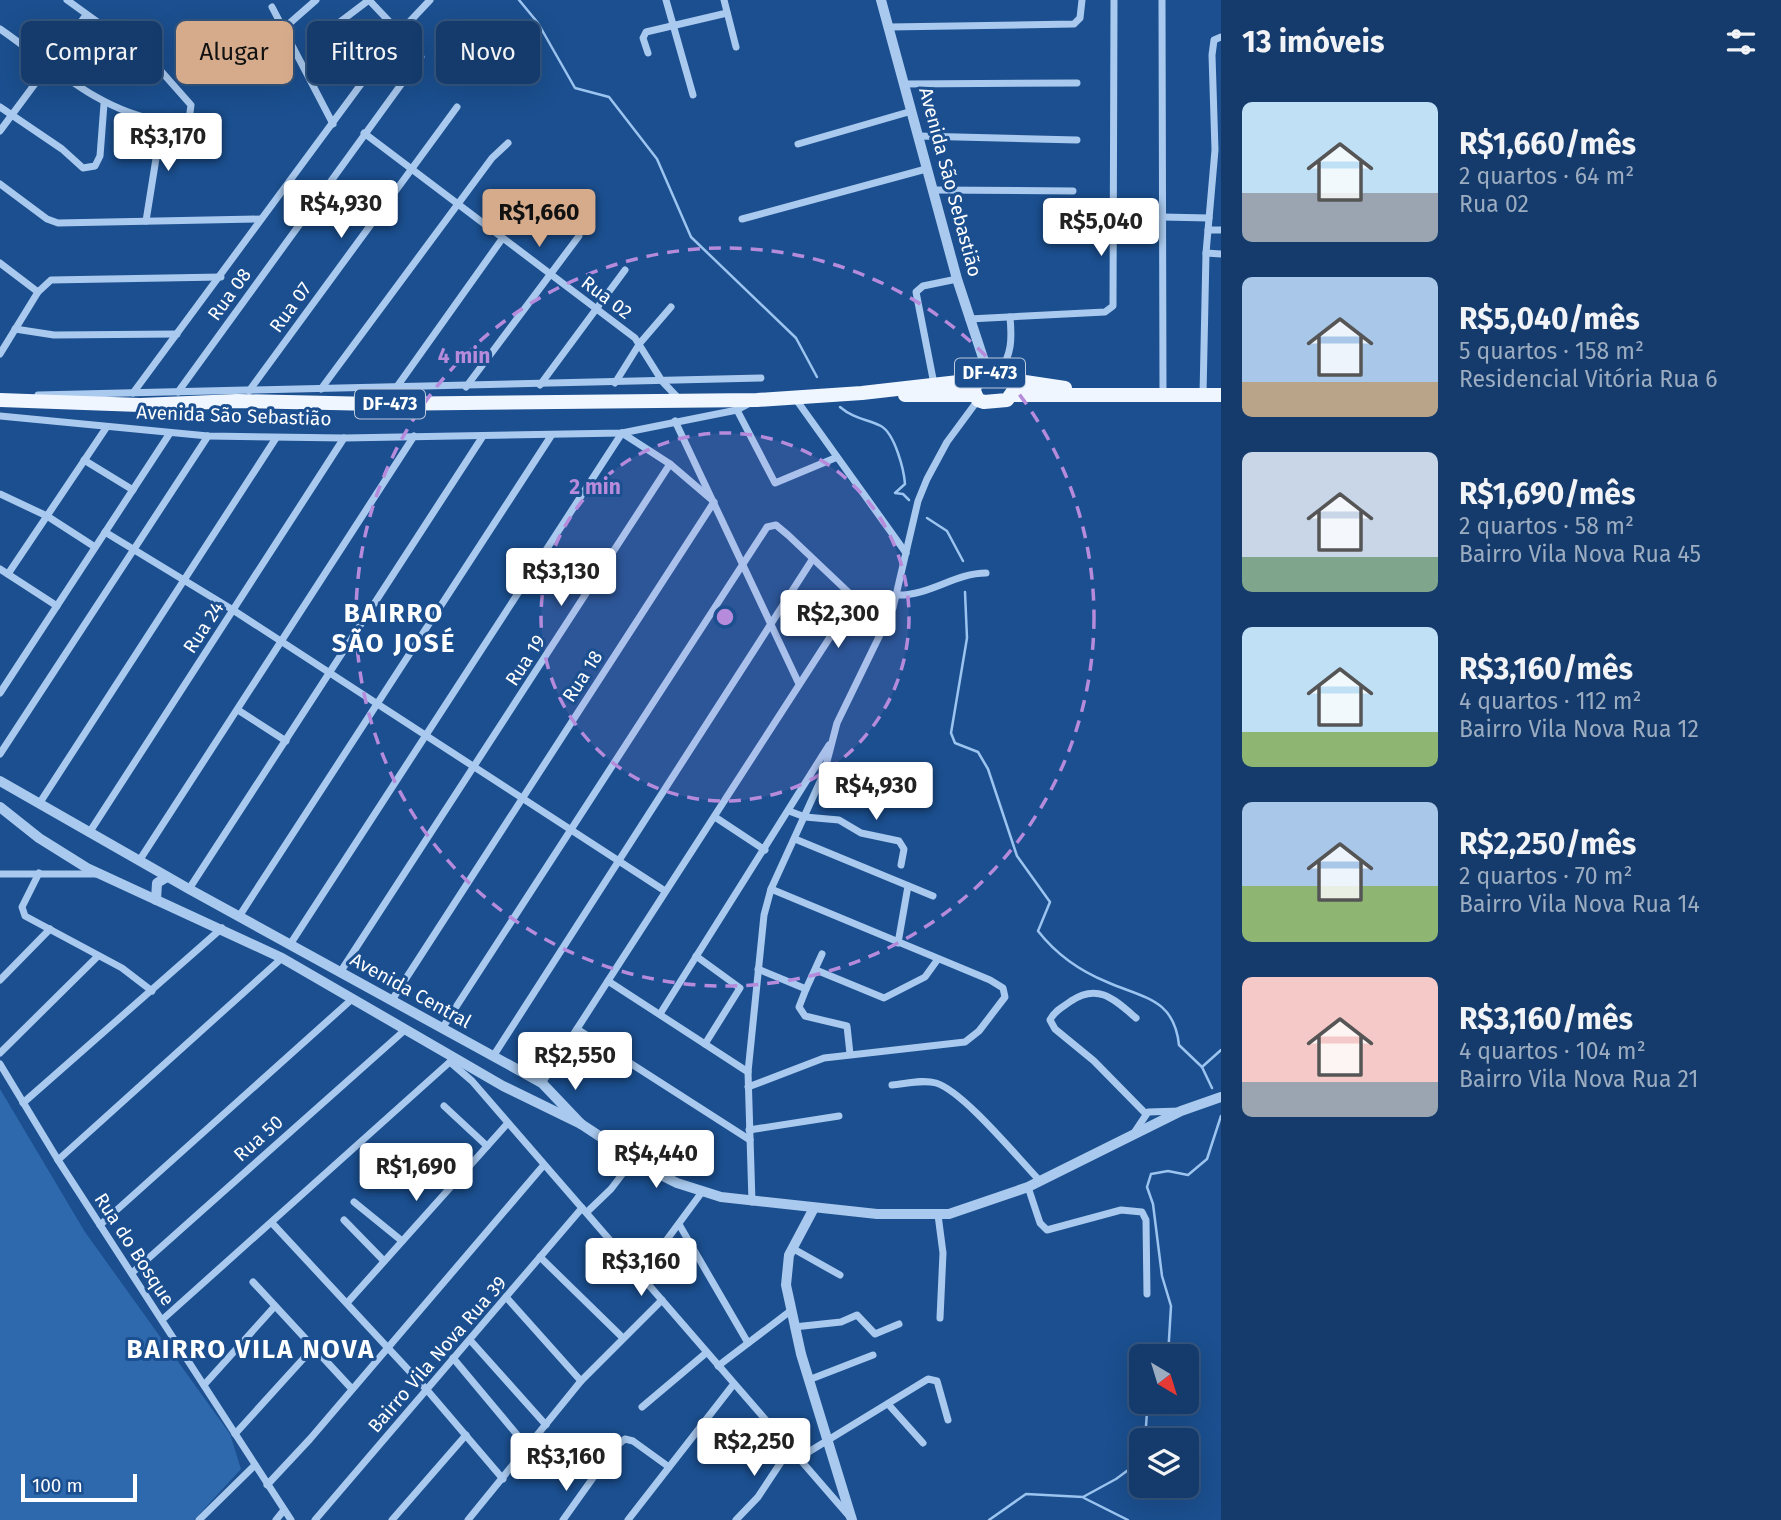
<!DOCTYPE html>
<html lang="pt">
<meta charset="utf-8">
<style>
body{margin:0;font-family:"Fira Sans",sans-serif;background:#1d4271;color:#f1f3f6;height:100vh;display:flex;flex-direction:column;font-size:26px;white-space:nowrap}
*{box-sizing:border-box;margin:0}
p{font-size:23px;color:#9dadc1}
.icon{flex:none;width:38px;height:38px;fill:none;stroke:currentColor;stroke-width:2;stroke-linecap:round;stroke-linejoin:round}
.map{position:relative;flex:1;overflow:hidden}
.panel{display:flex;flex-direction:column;background:#143b6b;width:560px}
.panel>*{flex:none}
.top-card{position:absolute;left:21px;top:21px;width:665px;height:63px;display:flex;gap:14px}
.needle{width:46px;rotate:142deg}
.fabs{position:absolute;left:1129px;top:1344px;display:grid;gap:14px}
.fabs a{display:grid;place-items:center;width:70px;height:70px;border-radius:10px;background:#143b6b;box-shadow:0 7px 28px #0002,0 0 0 2px #33557e;font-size:35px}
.scale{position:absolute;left:21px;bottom:18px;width:116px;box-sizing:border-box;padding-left:7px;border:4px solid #fff;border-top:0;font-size:19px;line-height:24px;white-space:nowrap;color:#fff;-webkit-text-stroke:5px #1b4f8f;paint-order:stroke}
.price{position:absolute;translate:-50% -60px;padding:0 16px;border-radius:7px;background:#fff;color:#222;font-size:23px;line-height:46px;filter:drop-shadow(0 2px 4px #0008)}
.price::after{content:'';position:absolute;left:50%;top:42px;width:21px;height:16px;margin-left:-10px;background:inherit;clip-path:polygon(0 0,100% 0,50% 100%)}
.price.on{background:#d6ab8b;color:#111}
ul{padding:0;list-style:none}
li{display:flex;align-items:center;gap:21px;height:175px;padding:0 21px}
li span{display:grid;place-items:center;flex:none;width:196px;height:140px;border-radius:10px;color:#555}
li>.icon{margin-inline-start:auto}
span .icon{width:84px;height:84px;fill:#fffc;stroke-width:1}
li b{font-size:30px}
h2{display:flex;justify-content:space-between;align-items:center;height:84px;padding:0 21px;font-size:30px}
.chip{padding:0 24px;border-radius:10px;background:#143b6b;box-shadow:0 7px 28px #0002,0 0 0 2px #33557e;font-size:24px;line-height:63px}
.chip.on{background:#d6ab8b;color:#111}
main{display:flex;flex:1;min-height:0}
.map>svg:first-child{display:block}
</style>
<main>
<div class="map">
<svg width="1221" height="1520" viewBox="0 0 1221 1520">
<rect width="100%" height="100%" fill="#1b4f8f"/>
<polygon fill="#2e69ad" points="0,1089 85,1232 230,1434 241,1469 194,1520 0,1520"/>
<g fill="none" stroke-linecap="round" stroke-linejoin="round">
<g stroke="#9cc4f0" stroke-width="2.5">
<polyline points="519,0 538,23 575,88 609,97 657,159 691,237 796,338 817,377"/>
<path d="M840,407c14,12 27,12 41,19 14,8 23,44 24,58l-10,9 8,1 6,6"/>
<polyline points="927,518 947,531 963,561"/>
<path d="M965,592l2,46 -16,95 4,10 23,9 10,17 29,87 33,46 -12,29c18,23 42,40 69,51 36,16 67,16 72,63l23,22 10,21"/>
<polyline points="1202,1067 1221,1050"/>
<polyline points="1168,1356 1171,1306 1162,1276 1153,1204 1147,1187 1151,1174 1168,1171 1188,1175 1207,1159 1221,1116"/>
<polyline points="1145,1440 1147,1412 1152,1402"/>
<polyline points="1084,1498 1128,1520"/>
<polyline points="989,1520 1026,1494 1083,1497 1116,1479 1135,1465 1141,1454"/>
</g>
<g stroke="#a9c9ee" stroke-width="7">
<polyline points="666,0 693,95"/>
<polyline points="724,0 736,47"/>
<polyline points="1162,0 1163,395"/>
<polyline points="272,7 333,124"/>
<polyline points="889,27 1074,24 1080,18 1082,0"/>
<path d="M0,29c52,36 99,83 163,92 9,2 18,5 26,-1l2,-15 -38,-43 -86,-62"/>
<polyline points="283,29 316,0"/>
<polyline points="324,34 369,0"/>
<polyline points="648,53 643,38 646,32 727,13"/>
<polyline points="905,84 1077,83"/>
<polyline points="0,107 62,149 83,168 95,166 100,156 104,104"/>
<polyline points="0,131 86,15"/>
<polyline points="364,133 635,338 662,381 679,399"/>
<polyline points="918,136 1077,140"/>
<polyline points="798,144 912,111"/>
<polyline points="0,184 47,219 58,223 261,219"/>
<polyline points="932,190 1073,191"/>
<polyline points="1115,216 1209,218"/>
<polyline points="742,219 926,169"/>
<polyline points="146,221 162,121"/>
<polyline points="1208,230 1221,230"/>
<polyline points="1206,253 1221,254"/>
<polyline points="0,263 38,292"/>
<polyline points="969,319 1105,312 1113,306 1114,0"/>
<polyline points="15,329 54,335 177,334"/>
<polyline points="0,354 38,292 51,280 221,277"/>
<path d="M999,373c13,-19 13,-34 11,-56"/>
<polyline points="615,383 640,343 671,307"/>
<polyline points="934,384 916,292 923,286 957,279"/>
<polyline points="540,385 625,270"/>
<polyline points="466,387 579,236"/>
<polyline points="396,388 502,239"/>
<polyline points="321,389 492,158 508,143"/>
<polyline points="249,391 457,107"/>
<path d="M178,392l243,-335c-1,-4 -44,-48 -52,-57"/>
<polyline points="133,393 398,34 430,0"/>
<polyline points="38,395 761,378"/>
<polyline points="1203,395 1206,253 1215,150 1212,55 1214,40 1221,37"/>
<polyline points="795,398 906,553"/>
<polyline points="737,410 775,483 835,458"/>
<polyline points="0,416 208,436 344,438 622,433 737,410 750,403"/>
<polyline points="675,421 799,684"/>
<polyline points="622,433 670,464 711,499"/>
<polyline points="84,460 133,490"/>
<polyline points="0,494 47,516 95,547"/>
<polyline points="105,532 233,610 665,891"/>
<polyline points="0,569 57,606"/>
<polyline points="8,574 106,428"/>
<path d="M897,595c32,1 58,-22 89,-22"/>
<polyline points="0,693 170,433"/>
<polyline points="238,710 286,741"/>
<polyline points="0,754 208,436"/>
<polyline points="39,804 276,438"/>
<polyline points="789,811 805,817 839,820 861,833 899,841 904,849 901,865"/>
<polyline points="715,817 765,850"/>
<polyline points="89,833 344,438"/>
<polyline points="795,839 933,896"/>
<polyline points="139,861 414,436"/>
<polyline points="39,873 22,907 25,916 122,968 152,991"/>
<polyline points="0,874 97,874"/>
<polyline points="189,889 483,436"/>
<polyline points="240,915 551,436"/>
<polyline points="291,943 622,433"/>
<polyline points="898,943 908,886"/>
<polyline points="696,956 740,988 705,1044"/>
<polyline points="758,969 806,989 799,1007 805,1016 847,1026 850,1054"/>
<polyline points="816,970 884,998 925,977 938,959"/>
<polyline points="341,971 670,464"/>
<polyline points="0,980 50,929"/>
<polyline points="608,981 748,1072"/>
<polyline points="806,989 822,954"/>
<polyline points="392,1000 714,502"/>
<polyline points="660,1014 829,745"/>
<path d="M1136,1018c-22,-19 -38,-35 -65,-17 -8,6 -17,10 -21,19l5,9 39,32 52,53"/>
<polyline points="443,1027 767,527 776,525 788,535 884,626"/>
<polyline points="577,1029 750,1140"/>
<polyline points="0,1053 98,956"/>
<polyline points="494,1055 812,560"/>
<polyline points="450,1062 472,1081 849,1516"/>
<polyline points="0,1064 58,1160 291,1520"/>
<polyline points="542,1083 854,600"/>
<path d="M892,1085c13,-1 30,-6 44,-2 27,8 82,75 104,98"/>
<polyline points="748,1087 824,1058 965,1042 979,1031 1005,997 1003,988 990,980 771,889"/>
<polyline points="23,1103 222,928"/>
<polyline points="444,1106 487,1146"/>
<polyline points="749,1130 839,1116"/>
<polyline points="1134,1133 1148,1112 1180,1111"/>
<polyline points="407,1147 448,1186"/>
<polyline points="58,1160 282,958"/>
<polyline points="1028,1187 1040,1223 1047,1230 1121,1210 1142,1212 1146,1220 1147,1294"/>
<polyline points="354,1202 402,1241"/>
<polyline points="752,1202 748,1072 764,915 771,889 824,773 837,723 893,608 918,501 927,479 947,442 978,400"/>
<polyline points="587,1212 611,1189 633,1160"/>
<polyline points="938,1215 943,1253 940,1318"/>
<polyline points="344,1220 384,1261"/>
<polyline points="272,1223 427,1390 503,1479"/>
<polyline points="100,1225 351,1000"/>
<polyline points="680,1226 748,1343"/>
<polyline points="792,1248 840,1275"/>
<polyline points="540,1257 623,1338"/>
<polyline points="133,1272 406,1029"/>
<polyline points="640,1276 702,1192"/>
<polyline points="253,1282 352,1389"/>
<polyline points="506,1297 581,1381"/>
<polyline points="347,1303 507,1124"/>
<polyline points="163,1319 452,1060"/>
<polyline points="794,1327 841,1322 857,1315 875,1334 899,1324"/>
<polyline points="470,1340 546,1425"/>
<polyline points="453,1358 529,1449"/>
<polyline points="718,1366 789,1312"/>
<polyline points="811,1379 873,1355"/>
<polyline points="204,1385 275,1306"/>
<polyline points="888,1404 923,1443"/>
<polyline points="642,1407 706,1353"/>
<polyline points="235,1434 313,1348"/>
<polyline points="797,1459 928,1379 937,1381 948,1420"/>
<polyline points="267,1485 310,1439 543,1166"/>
<polyline points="199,1520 255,1465"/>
<polyline points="276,1520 284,1510"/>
<polyline points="315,1520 582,1208"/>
<polyline points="392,1520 466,1435"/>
<polyline points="468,1520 581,1381 662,1300"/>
<polyline points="563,1520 615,1447 625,1439 633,1441 669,1467"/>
<polyline points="628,1520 733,1385"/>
<polyline points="736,1520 758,1497 789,1450"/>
</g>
<g stroke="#a9c9ee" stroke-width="10">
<polyline points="881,0 957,279 988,373"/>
<polyline points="0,781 189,889 542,1083 581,1124"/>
<polyline points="0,807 39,838 87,868 282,958 503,1086 581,1124 651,1170 677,1183 721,1197 877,1214 949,1214 1028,1187 1181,1111 1221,1097"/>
<polyline points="156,900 157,883 167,877"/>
<polyline points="814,1208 789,1255 786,1285 801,1354 852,1520"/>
</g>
<g stroke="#f0f6ff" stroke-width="14">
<polygon points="988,373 1007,375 1013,380 1014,390 1007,400 984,402 978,400 974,391 976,380"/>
<polyline points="1013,380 1065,388"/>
<polyline points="905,395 975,395"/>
<polyline points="1012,395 1221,395"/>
<polyline points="0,400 140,405 237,401 374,404 757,400 862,393 976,380"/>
</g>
</g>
<circle cx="725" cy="617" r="184" fill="#b68bdc" fill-opacity=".12"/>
<g fill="none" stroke="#b68bdc" stroke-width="3.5" stroke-dasharray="12 9">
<circle cx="725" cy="617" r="184"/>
<circle cx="725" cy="617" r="369"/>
</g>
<g text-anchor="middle" stroke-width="6" stroke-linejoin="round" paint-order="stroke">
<g fill="#1b4f8f" stroke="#bbcadd" stroke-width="2">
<rect x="955" y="358.5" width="70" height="29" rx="5"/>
<rect x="355" y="389.5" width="70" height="29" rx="5"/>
</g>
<g font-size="18" font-weight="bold" fill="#fff">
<text x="990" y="379">DF-473</text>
<text x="390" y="410">DF-473</text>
</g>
<g font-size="19" fill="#fff" stroke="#1b4f8f">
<text transform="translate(951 182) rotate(75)" y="7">Avenida São Sebastião</text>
<text transform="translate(229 294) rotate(-54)" y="7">Rua 08</text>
<text transform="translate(607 297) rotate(37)" y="7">Rua 02</text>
<text transform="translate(290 307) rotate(-54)" y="7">Rua 07</text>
<text transform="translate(234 415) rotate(2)" y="7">Avenida São Sebastião</text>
<text transform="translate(203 627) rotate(-57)" y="7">Rua 24</text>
<text transform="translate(525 660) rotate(-57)" y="7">Rua 19</text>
<text transform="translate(582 676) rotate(-57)" y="7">Rua 18</text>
<text transform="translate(411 990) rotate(29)" y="7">Avenida Central</text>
<text transform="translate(258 1138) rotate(-42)" y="7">Rua 50</text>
<text transform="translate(135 1249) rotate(57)" y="7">Rua do Bosque</text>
<text transform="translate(437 1354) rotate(-49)" y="7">Bairro Vila Nova Rua 39</text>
</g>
<g font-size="26" font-weight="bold" letter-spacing="2" fill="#fff" stroke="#1b4f8f">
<text x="394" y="622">BAIRRO<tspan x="394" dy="30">SÃO JOSÉ</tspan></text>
<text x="251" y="1358">BAIRRO VILA NOVA</text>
</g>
</g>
<circle cx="725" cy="617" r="10" fill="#b68bdc" stroke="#1b4f8f" stroke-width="3.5"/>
<g font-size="21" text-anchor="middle" font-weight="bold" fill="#b68bdc" stroke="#1b4f8f" stroke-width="6" stroke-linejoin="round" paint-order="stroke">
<text x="464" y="363">4 min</text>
<text x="595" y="494">2 min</text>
</g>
</svg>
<div class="fabs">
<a><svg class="needle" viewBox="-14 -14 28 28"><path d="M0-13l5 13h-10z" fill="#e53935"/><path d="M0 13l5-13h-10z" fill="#9dadc1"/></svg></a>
<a><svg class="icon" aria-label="layers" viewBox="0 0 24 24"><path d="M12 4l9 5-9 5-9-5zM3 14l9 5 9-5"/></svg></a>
</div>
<div class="scale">100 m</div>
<b class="price" style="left:168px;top:173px">R$3,170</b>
<b class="price" style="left:341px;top:240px">R$4,930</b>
<b class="price on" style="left:539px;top:249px">R$1,660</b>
<b class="price" style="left:1101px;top:258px">R$5,040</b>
<b class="price" style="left:561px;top:608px">R$3,130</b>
<b class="price" style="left:838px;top:650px">R$2,300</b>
<b class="price" style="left:876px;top:822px">R$4,930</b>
<b class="price" style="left:575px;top:1092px">R$2,550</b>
<b class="price" style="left:656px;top:1190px">R$4,440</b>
<b class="price" style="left:416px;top:1203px">R$1,690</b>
<b class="price" style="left:641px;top:1298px">R$3,160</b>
<b class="price" style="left:754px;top:1478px">R$2,250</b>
<b class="price" style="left:566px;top:1493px">R$3,160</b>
<div class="top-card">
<a class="chip">Comprar</a>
<a class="chip on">Alugar</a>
<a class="chip">Filtros</a>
<a class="chip">Novo</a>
</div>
</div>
<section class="panel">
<h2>13 imóveis<svg class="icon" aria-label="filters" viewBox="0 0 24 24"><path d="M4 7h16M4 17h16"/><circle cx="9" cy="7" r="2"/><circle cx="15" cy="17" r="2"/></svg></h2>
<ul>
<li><span style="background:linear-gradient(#bfe0f5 65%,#9aa5b1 0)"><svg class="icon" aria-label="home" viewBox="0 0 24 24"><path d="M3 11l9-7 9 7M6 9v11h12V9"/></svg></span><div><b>R$1,660/mês</b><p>2 quartos · 64 m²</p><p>Rua 02</p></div></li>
<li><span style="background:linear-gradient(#a9c7e8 75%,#b9a48a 0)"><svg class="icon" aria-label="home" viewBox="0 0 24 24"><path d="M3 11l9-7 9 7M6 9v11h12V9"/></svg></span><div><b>R$5,040/mês</b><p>5 quartos · 158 m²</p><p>Residencial Vitória Rua 6</p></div></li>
<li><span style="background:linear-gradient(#c9d6e8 75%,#7fa58c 0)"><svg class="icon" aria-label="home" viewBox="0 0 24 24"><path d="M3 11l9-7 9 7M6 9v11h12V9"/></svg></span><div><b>R$1,690/mês</b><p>2 quartos · 58 m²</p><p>Bairro Vila Nova Rua 45</p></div></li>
<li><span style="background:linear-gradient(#bfe0f5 75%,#8fb573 0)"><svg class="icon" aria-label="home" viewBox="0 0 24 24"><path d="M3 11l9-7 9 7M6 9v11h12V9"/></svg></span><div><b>R$3,160/mês</b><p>4 quartos · 112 m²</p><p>Bairro Vila Nova Rua 12</p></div></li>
<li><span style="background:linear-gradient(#a9c7e8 60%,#8fb573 0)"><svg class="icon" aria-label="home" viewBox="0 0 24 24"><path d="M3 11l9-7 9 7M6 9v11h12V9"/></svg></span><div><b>R$2,250/mês</b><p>2 quartos · 70 m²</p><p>Bairro Vila Nova Rua 14</p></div></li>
<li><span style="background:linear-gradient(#f6c9c9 75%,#9aa5b1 0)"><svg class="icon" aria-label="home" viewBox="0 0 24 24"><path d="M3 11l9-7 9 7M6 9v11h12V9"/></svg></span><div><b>R$3,160/mês</b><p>4 quartos · 104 m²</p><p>Bairro Vila Nova Rua 21</p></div></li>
</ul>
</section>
</main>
